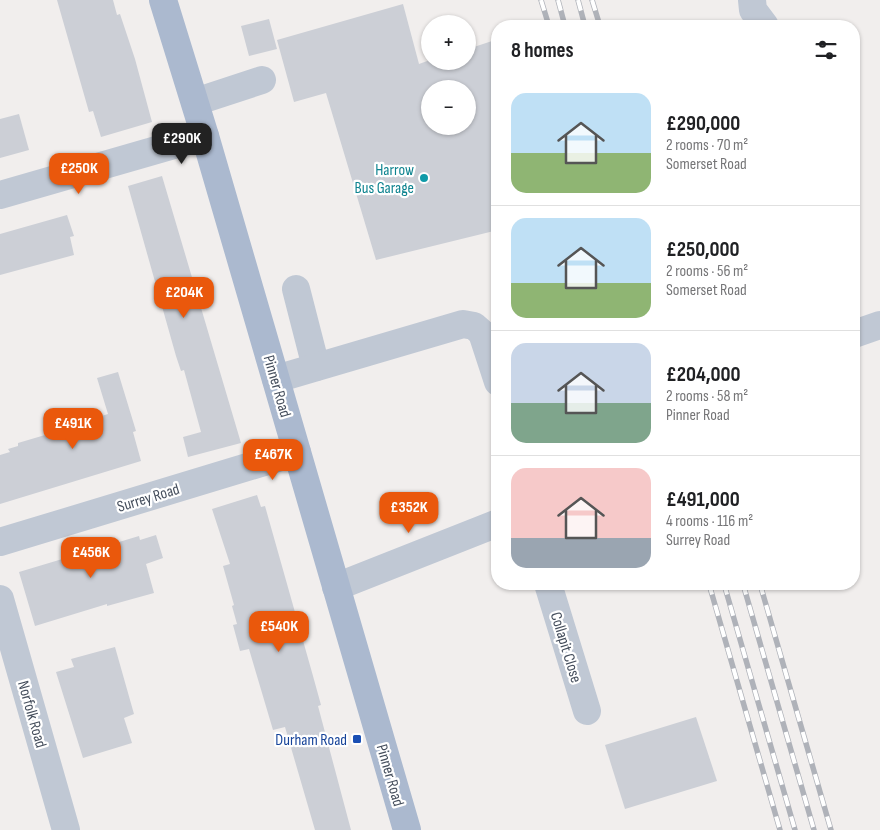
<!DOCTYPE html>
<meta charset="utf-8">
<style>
body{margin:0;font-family:"Sofia Sans Condensed",sans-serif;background:#f2f2f2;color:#202124;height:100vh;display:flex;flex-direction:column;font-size:19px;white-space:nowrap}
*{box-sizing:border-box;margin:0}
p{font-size:16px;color:#757577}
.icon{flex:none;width:28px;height:28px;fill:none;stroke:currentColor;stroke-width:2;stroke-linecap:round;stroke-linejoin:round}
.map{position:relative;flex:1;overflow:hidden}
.side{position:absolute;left:491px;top:20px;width:369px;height:570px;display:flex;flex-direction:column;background:#fff;border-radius:20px;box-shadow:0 1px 4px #0004}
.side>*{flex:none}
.controls{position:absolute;left:421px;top:15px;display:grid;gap:10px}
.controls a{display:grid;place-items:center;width:55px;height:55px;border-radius:50%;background:#fff;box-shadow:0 1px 4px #0004;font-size:25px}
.price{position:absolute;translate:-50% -42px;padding:0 11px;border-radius:10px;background:#ea580c;color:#fff;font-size:16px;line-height:32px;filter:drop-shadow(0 1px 2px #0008)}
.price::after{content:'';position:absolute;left:50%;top:30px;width:15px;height:11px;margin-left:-8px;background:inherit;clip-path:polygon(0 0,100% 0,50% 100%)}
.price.on{background:#222;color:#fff}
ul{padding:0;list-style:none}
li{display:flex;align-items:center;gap:15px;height:125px;padding:0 20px}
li+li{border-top:1px solid #e0e0e0}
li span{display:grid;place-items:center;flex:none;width:140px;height:100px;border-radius:15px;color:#555}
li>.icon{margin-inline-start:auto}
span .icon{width:60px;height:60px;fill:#fffc;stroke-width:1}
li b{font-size:21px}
h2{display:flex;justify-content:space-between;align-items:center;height:60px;padding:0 20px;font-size:21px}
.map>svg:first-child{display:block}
</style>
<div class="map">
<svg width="880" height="830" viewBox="0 0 880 830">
<rect width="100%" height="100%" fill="#f1eeed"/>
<g fill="#cccfd6" fill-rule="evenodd">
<polygon points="57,0 113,0 117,15 120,14 135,59 152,122 101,137 93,111 89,112"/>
<path d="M403,4l16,60 11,-4 38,1v-12l24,-8 6,18v171l-122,30 -50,-167 -32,9 -17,-62zM430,89h38v37h-38z"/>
<polygon points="269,19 277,49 249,56 241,26"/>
<polygon points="19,114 29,150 0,158 0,119"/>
<polygon points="162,176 241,443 188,457 183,437 201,432 184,370 181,371 176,356 128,186"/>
<polygon points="67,215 74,236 70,237 74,255 0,275 0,234"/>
<polygon points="118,372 136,431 133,432 141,461 0,504 0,455 10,452 8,449 18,446 18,443 89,422 89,420 108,414 97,378"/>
<polygon points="257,495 261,507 265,506 313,676 321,705 318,706 351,830 315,830 285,727 273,730 249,649 240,651 233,625 237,624 232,606 234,605 223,566 230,564 212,509"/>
<polygon points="156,535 163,558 146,564 154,593 107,606 107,604 35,626 19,572 139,536 140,540"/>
<polygon points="115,647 134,714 124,718 132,743 83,758 56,672 74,667 71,659"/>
<polygon points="696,717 717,781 625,809 605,745"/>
</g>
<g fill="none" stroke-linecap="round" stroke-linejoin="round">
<g stroke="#c0c8d4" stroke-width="28">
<polyline points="752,0 753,10 765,26"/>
<polyline points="195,102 262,80"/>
<polyline points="0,195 205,136"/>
<polyline points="296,289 316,367"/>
<polyline points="854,334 880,325"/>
<polyline points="276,379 463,324 474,326 482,333 498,382"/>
<polyline points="0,542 297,452"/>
<polyline points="548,584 587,711"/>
<polyline points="336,587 498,523"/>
<polyline points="0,599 66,830"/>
</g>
<polyline stroke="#abb9cf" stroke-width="28" points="163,0 205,136 407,830"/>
<defs>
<g id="rail">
<polyline points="541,0 549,26"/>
<polyline points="558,0 565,26"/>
<polyline points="578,0 585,26"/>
<polyline points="592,0 600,26"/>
<polyline points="709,584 780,830"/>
<polyline points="724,584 795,830"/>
<polyline points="743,584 814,830"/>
<polyline points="760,584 831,830"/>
</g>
</defs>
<use href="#rail" stroke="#afb2b9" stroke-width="5.5"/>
<use href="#rail" stroke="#fff" stroke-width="4" stroke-dasharray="11" stroke-linecap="butt"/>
</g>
<circle fill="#0f9aa8" stroke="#fff" stroke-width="2" cx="424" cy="178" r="5"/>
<rect fill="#1a4fb4" stroke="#fff" stroke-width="2" x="352" y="734" width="10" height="10" rx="2.5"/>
<g text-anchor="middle" stroke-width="4.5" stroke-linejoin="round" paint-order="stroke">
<g font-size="16" fill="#0d838f" stroke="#fff" text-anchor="end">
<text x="414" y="175">Harrow<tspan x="414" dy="18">Bus Garage</tspan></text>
</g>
<g font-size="16" fill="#454e5c" stroke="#fff">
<text transform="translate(278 386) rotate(74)" y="6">Pinner Road</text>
<text transform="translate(148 497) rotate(-17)" y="6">Surrey Road</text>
<text transform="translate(567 647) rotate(73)" y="6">Collapit Close</text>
<text transform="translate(33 714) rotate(74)" y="6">Norfolk Road</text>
<text transform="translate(391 775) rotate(74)" y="6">Pinner Road</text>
</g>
<g font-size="16" fill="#164399" stroke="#fff" text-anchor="end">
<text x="347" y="745">Durham Road</text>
</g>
</g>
</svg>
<div class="controls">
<a>+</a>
<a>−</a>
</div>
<b class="price on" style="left:182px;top:165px">£290K</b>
<b class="price" style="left:79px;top:195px">£250K</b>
<b class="price" style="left:184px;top:319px">£204K</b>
<b class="price" style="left:73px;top:450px">£491K</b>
<b class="price" style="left:273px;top:481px">£467K</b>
<b class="price" style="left:409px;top:534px">£352K</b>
<b class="price" style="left:91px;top:579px">£456K</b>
<b class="price" style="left:279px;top:653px">£540K</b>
<section class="side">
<h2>8 homes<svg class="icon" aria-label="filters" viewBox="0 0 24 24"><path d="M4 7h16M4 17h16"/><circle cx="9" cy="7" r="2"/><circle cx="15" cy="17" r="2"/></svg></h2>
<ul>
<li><span style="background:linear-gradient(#bfe0f5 60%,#8fb573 0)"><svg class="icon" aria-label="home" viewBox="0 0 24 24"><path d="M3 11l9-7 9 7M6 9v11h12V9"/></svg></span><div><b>£290,000</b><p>2 rooms · 70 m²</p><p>Somerset Road</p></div></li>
<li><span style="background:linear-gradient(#bfe0f5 65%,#8fb573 0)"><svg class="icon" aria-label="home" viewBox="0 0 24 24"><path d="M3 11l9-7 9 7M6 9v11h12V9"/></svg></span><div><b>£250,000</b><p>2 rooms · 56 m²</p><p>Somerset Road</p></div></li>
<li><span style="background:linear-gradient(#c9d6e8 60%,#7fa58c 0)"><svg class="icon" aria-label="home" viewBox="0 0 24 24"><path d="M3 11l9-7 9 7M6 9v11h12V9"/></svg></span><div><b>£204,000</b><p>2 rooms · 58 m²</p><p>Pinner Road</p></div></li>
<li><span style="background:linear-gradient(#f6c9c9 70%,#9aa5b1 0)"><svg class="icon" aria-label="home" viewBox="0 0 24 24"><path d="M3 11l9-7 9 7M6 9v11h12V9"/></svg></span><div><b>£491,000</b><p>4 rooms · 116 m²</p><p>Surrey Road</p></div></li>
</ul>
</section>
</div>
